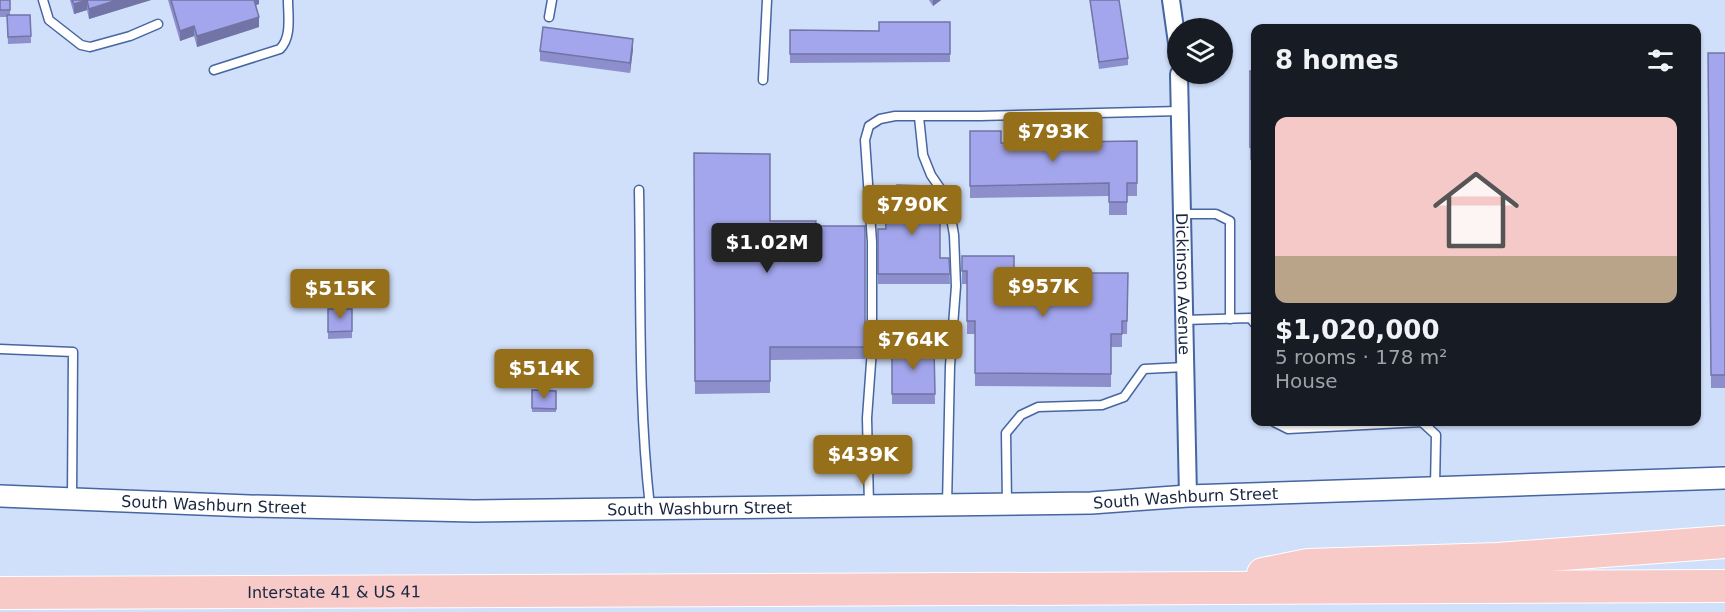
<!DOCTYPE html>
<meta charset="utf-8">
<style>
body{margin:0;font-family:"DejaVu Sans",sans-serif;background:#242831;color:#f1f3f6;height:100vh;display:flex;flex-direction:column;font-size:22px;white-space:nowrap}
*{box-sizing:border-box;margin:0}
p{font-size:20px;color:#9ea1a6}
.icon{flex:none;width:33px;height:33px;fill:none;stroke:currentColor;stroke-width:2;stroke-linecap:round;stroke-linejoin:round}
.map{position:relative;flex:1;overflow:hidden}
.details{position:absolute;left:1251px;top:24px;width:450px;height:402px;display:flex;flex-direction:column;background:#171b24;border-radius:12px;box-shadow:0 2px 4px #0004}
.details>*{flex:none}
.fabs{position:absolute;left:1167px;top:18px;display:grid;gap:12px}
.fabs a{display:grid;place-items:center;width:66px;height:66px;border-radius:50%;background:#171b24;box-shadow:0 2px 4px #0004;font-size:30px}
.price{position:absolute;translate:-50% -51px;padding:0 14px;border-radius:6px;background:#966f1a;color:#fff;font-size:20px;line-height:39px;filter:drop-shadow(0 2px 3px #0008)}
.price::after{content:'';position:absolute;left:50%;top:36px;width:18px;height:14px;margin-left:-9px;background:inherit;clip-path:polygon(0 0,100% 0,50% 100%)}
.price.active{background:#222;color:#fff}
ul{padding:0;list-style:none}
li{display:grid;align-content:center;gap:12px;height:318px;padding:0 24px}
li span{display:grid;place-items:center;height:186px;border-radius:12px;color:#555}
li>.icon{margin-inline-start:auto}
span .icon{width:108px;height:108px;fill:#fffc;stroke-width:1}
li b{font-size:26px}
h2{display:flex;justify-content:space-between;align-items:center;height:72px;padding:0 24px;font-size:26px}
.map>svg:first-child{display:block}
</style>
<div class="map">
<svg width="1725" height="612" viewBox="0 0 1725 612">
<rect width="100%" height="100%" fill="#d0dffa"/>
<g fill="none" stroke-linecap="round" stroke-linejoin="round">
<defs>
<g id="service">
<polyline points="43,0 49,20 81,45 90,47 130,36 158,24"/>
<polyline points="549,17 552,0"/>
<path d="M214,70l66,-21c12,-12 8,-33 8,-49"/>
<polyline points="763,80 767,0"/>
<polyline points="919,117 923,155 931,175 942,191 950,212 954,235 956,286 950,366 947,505"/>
<path d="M639,190c2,105 -1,212 11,317"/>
<polyline points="1182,214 1216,214 1230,221 1230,319"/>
<polyline points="1184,320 1250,318 1256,325"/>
<polyline points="0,349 73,352 72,497"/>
<polyline points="1274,422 1288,429 1422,422 1436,435 1435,487"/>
<polyline points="1007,504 1006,433 1021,415 1038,407 1102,405 1124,397 1144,369 1185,367"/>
<polyline points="869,505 867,418 872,349 872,242 865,140 869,126 880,119 895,116 980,116 1180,111"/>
</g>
<g id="minor">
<polyline points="1171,0 1178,50"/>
<path id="s1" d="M1179,74l9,422"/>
</g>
<g id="tertiary">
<path id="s2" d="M0,496l249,10 225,5 617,-8 97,-7 537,-18"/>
</g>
<g id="motorway">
<polyline points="1263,574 1308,565 1498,559 1725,542"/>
<path id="s3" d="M0,593l1725,-7"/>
</g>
</defs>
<use href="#service" stroke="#4666a0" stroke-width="11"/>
<use href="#minor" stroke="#4666a0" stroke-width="20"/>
<use href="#tertiary" stroke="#4666a0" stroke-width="24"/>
<use href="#motorway" stroke="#fff" stroke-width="34"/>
<use href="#service" stroke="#fff" stroke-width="8"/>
<use href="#minor" stroke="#fff" stroke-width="16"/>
<use href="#tertiary" stroke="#fff" stroke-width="21"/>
<use href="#motorway" stroke="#f7c9c7" stroke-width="32"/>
</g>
<g fill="#8c8fcb">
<polygon points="0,0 10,0 10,15 30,15 31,43 8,44 7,17 0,17"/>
<polygon points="70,0 151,0 89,19 87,10 74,14"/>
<polygon points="168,0 259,0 259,4 256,5 259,27 197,47 194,36 180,41"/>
<polygon points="929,0 941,0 933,6"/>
<polygon points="1090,0 1128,58 1128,65 1099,69"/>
<polygon points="950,22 950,62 790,63 790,30 879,31"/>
<polygon points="633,49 630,73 540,61 540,51"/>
<polygon points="1708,53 1725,53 1725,388 1711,388"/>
<rect x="1250" y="71" width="6" height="89"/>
<polygon points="970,131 1001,143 1137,141 1137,196 1127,196 1127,215 1109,215 1109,196 970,198"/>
<polygon points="694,153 770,221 816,226 865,226 865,359 770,360 770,393 695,394"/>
<polygon points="897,206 929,206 940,258 949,258 950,284 878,284 878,229 886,229"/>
<polygon points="962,256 1014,273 1128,273 1127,334 1122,334 1122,347 1111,347 1111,387 975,386 975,334 967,334 967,284 962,284"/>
<polygon points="328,309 352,309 352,338 328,339"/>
<polygon points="892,347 934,347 935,404 892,404"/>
<polygon points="532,390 556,391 556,412 532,412"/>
</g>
<g fill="#7274a5">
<polygon points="87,0 87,10 74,14 74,4"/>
<polygon points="117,0 151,0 89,19 89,9"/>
<polygon points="253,0 259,0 259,4 253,6"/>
<polygon points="933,0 941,0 933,6"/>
<polygon points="259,17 259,27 197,47 197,36"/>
<polygon points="194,26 194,36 180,41 180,31"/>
<polygon points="633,39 633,49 630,73 630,63"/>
</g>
<g fill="#a3a6ec" stroke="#7274a5" stroke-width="1.5">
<rect x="0" y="0" width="10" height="10"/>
<polygon points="72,0 117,0 89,9 87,0 74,4"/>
<polygon points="171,0 254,0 259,17 197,36 194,26 180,31"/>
<polygon points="1090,0 1119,0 1128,58 1099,62"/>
<polygon points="7,15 30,15 31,36 8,37"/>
<polygon points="879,22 950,22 950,54 790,54 790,30 879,31"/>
<polygon points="543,27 633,39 630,63 540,51"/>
<rect x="1274" y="27" width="57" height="1"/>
<polygon points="1708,53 1725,53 1725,375 1711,375"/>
<rect x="1250" y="71" width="6" height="76"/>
<polygon points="970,131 1001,131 1001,143 1137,141 1137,183 1127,183 1127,202 1109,202 1109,183 970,186"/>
<polygon points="694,153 770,154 770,221 816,221 815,226 865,226 865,347 770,347 770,381 695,381"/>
<polygon points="897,185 928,186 929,206 940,207 940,258 949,258 950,274 878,274 878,229 886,229 885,207 897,206"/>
<polygon points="962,256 1014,256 1014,273 1128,273 1127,321 1122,321 1122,334 1111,334 1111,374 975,373 975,321 967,321 967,271 962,271"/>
<polygon points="328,309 352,309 352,331 328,332"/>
<polygon points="892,347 934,347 935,394 892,394"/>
<polygon points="532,390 556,391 556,409 532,408"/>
</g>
<g text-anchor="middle" stroke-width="4.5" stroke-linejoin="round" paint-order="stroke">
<g font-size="16" fill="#18263f" stroke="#fff">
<text dy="6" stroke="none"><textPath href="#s1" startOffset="210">Dickinson Avenue</textPath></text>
<text dy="6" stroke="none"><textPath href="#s2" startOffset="1186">South Washburn Street</textPath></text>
<text dy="6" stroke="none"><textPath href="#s2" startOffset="214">South Washburn Street</textPath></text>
<text dy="6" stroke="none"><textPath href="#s2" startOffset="700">South Washburn Street</textPath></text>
<text dy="6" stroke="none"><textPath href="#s3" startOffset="334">Interstate 41 &amp; US 41</textPath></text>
</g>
</g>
</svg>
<div class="fabs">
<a><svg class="icon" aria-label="layers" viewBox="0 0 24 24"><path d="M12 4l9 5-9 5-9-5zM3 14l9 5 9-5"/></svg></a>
</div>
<b class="price" style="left:1053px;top:163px">$793K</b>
<b class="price" style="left:912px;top:236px">$790K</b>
<b class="price active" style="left:767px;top:274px">$1.02M</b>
<b class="price" style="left:1043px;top:318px">$957K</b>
<b class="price" style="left:340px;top:320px">$515K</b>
<b class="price" style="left:913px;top:371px">$764K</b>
<b class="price" style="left:544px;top:400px">$514K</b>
<b class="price" style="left:863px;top:486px">$439K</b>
<section class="details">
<h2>8 homes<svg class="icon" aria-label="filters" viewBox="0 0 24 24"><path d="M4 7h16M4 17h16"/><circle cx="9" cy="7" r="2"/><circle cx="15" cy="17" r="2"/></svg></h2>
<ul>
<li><span style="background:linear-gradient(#f6c9c9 75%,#b9a48a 0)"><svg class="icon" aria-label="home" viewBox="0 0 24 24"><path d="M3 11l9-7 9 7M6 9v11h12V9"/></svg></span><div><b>$1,020,000</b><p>5 rooms · 178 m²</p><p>House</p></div></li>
</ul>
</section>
</div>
